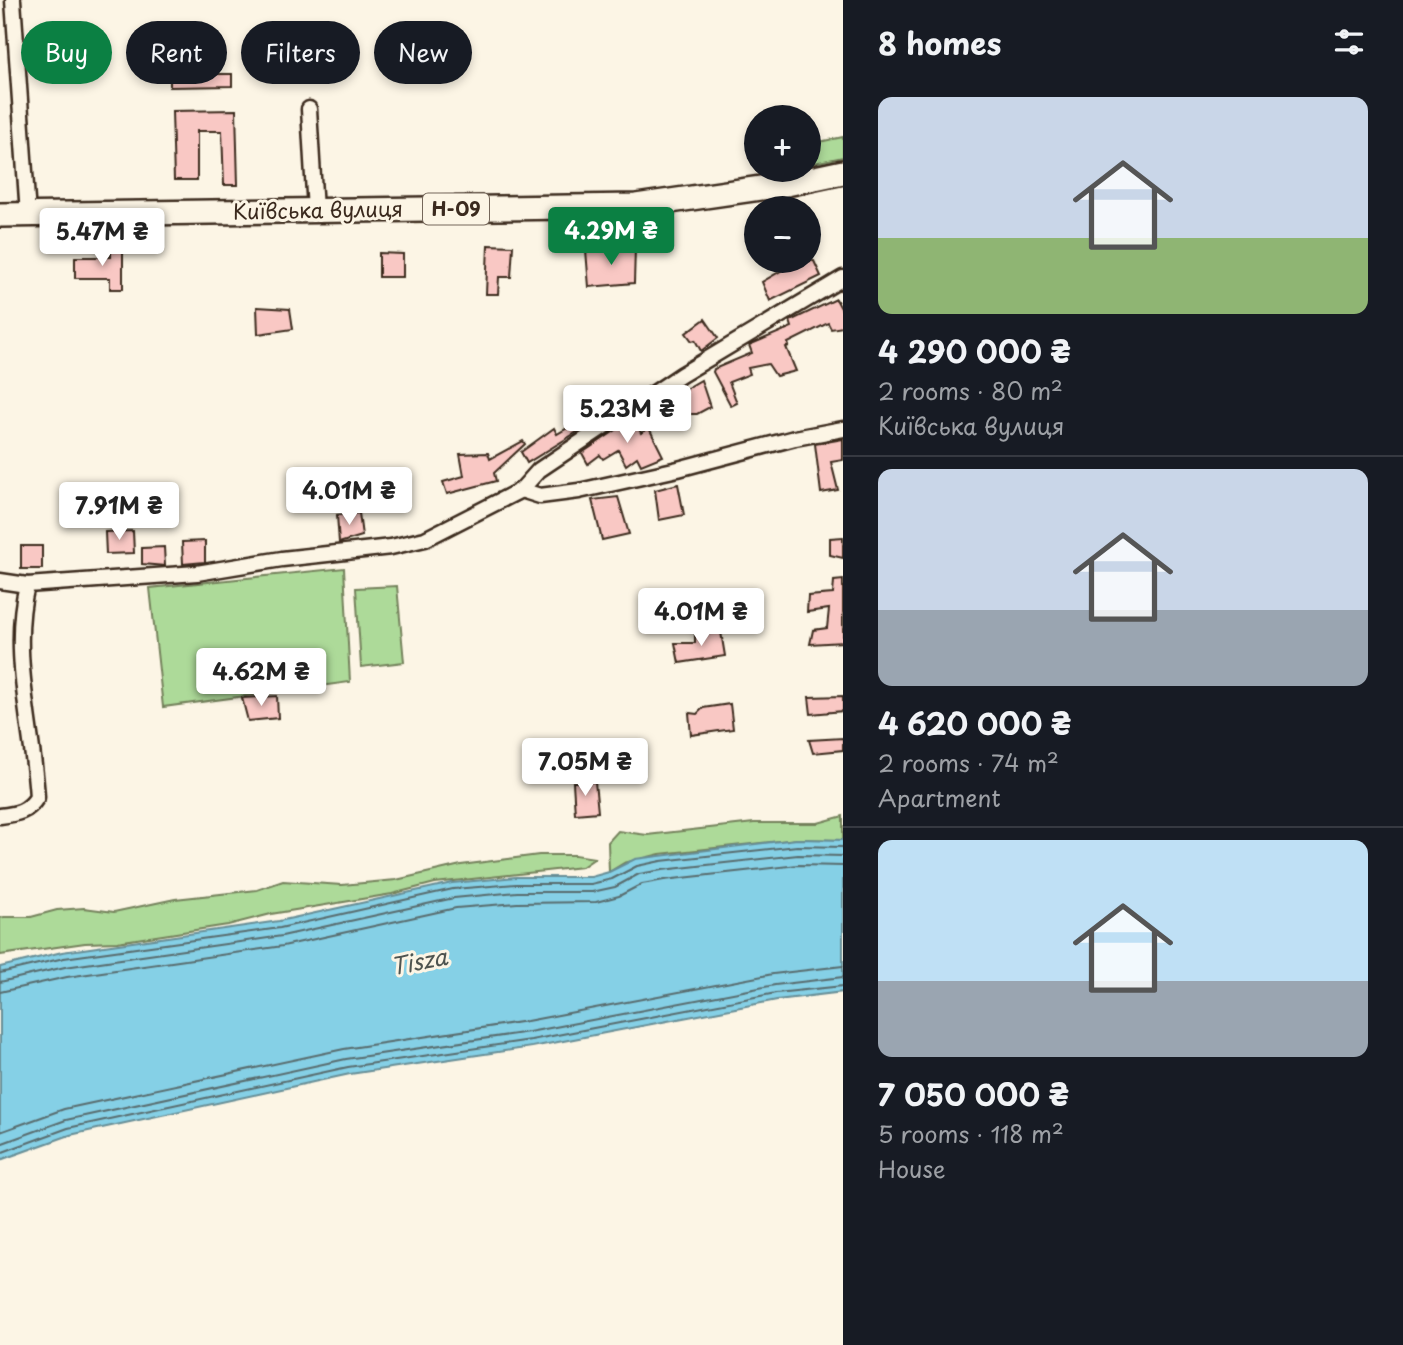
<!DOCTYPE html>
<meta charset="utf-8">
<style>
body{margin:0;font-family:"Playpen Sans",sans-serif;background:#20242c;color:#f1f3f6;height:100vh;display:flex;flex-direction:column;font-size:26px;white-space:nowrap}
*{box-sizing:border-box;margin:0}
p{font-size:23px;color:#9ea1a6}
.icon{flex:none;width:38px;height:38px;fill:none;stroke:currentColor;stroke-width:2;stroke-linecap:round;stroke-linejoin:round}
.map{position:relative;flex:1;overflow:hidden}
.panel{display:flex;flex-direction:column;background:#171b24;width:560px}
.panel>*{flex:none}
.banner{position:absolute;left:21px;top:21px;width:665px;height:63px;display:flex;gap:14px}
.fabs{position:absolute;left:744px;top:105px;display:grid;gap:14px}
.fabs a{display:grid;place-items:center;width:77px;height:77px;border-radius:50%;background:#171b24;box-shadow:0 4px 10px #0003;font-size:35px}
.price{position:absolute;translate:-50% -60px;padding:0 16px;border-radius:7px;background:#fff;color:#222;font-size:23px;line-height:46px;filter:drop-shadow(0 2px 4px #0008)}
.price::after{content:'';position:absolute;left:50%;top:42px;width:21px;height:16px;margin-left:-10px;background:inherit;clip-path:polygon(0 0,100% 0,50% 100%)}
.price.selected{background:#0b8043;color:#fff}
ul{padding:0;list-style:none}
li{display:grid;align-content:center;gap:14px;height:371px;padding:0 35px}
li+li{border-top:2px solid #363941}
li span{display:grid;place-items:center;height:217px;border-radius:14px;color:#555}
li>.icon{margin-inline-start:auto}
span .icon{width:126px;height:126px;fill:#fffc;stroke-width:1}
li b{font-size:30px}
h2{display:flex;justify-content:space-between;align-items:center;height:84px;padding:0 35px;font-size:30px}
.tag{padding:0 24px;border-radius:32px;background:#171b24;box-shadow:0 4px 10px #0003;font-size:24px;line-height:63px}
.tag.selected{background:#0b8043;color:#fff}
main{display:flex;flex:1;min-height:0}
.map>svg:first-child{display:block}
</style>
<main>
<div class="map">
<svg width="843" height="1345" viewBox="0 0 843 1345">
<rect width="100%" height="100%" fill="#fcf5e5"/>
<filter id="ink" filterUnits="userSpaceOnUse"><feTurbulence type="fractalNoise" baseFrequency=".0143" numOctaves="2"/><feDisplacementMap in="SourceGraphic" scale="14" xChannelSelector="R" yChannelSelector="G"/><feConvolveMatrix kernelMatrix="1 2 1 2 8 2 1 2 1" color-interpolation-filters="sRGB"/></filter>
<g filter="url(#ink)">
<g fill="#adda99" stroke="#74825c" stroke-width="2">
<polygon points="843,137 843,157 809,164 809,144"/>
<polygon points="344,568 350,682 163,707 150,588"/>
<polygon points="397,586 404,662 361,667 356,588"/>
<polygon points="843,816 843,840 797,839 660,854 624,863 609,872 608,842 618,831 647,835 754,823 818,823"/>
<polygon points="539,855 575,855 595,858 582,867 435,883 392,894 271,914 228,925 117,942 85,943 0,955 0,918 4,917 31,917 57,910 84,908 114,912 175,899 257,890 283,881 342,885 396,880 461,865"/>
</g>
<polygon fill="#85d0e6" stroke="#678e96" stroke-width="2" points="797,839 843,840 843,992 777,1000 532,1047 350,1074 70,1135 0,1160 0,967 62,952 279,921 452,883 516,877 591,877 609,872 635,859"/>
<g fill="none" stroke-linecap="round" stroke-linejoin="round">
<g stroke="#596c6e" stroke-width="2">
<polyline points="0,973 64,958 280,928 453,889 516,884 591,884 612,879 637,866 661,861 797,846 843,847"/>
<polyline points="0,982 65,967 282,936 454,898 517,892 592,892 615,887 639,874 662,870 798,855 843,856"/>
<polyline points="0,992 67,977 283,946 456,908 517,903 596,902 619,896 642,884 664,880 798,865 843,866"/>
<polyline points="0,1132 64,1109 344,1049 527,1021 773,974 843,966"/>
<polyline points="0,1144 66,1120 346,1059 529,1032 775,985 843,977"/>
<polyline points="0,1153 68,1128 348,1067 531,1040 776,993 843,986"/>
</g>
</g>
<g fill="#f9c8c4" stroke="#3b2a1e" stroke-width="2">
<polygon points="170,74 232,74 232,86 170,87"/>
<polygon points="236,110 238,185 224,185 222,131 197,131 197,180 174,180 172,111"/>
<polygon points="488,245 513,246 511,277 499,277 498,294 486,294"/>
<polygon points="635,247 634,283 589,287 586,250"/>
<polygon points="111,249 123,249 123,289 110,289 110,278 75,278 75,257 111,257"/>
<polygon points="379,253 403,254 403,277 379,277"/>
<polygon points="798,261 814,261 821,276 770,301 762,282"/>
<polygon points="836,299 843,312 843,327 831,329 828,323 788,343 789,346 786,347 796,371 776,376 768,364 748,368 750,374 729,382 737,403 731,406 713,372 714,369 752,353 749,345 792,327 790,321"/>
<polygon points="257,307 290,309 293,329 258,334"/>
<polygon points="705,319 718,338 701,351 695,340 692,341 686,333"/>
<polygon points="701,380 710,407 697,414 680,414 669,395 679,390 680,392"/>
<polygon points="586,417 590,424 527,463 521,452 554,428 557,434"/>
<polygon points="634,418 641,433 649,428 663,456 641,465 637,457 626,465 618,450 603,459 600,455 588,464 582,453"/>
<polygon points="843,439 843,460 831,462 838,490 821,493 815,444"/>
<polygon points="523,441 525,444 494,473 496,481 447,494 443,482 464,476 460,454 488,453 490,459"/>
<polygon points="678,484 684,515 659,520 655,490"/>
<polygon points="618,497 629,534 602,540 592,500"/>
<polygon points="359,513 362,536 339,543 337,515"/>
<polygon points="133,531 134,553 106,554 105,532"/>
<polygon points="843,537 843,558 830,555 830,538"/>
<polygon points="205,541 205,562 183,564 182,542"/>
<rect x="21" y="546" width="21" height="23"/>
<polygon points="164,547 165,566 142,564 142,548"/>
<polygon points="843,580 843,642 810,644 813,630 827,628 829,609 807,612 808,596 833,594 834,581"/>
<polygon points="721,632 725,656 679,663 675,643 695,643 695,633"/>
<polygon points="277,696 278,718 248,721 242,698"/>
<polygon points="843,696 843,711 811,714 809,697"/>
<polygon points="730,704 733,729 691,735 689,713 697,714 703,708"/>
<polygon points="843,738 843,750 813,753 809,740"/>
<polygon points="573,782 595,782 598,812 575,814"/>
</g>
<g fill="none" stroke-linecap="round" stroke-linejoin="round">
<defs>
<g id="street">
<polyline points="13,0 28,215"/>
<polyline points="309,109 315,211"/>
<polyline points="521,490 540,496 579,491 678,469 795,438 843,429"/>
<polyline points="0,581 27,585 197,573 282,559 391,547 425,539 521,490 539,470 681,375 843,278"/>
<path d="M0,816c17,-2 28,-4 37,-19 -4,-69 -27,-144 -10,-212"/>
</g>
<polyline id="primary" points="0,215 636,206 782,185 843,172"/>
</defs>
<use href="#street" stroke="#3b2a1e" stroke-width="19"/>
<use href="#primary" stroke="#3b2a1e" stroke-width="28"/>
<use href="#street" stroke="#fcf5e5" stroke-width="14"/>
<use href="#primary" stroke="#fcf5e5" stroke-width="23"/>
</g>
</g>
<g text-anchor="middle" stroke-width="6" stroke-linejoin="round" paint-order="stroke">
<rect fill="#fcf5e5" stroke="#75675a" stroke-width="2" x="423" y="193.5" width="66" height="31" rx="5"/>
<g font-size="19" font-weight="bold" fill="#3b2a1e">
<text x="456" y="216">Н-09</text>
</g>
<g font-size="21" fill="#3b2a1e" stroke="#fcf5e5">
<text transform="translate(318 211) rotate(-1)" y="7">Київська вулиця</text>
</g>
<g font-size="23" font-style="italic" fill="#4e5450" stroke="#fcf5e5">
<text transform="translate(419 962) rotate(-11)" y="8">Tisza</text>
</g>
</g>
</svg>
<div class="fabs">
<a>+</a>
<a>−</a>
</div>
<b class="price selected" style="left:611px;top:267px">4.29M ₴</b>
<b class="price" style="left:102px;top:268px">5.47M ₴</b>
<b class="price" style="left:627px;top:445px">5.23M ₴</b>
<b class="price" style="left:349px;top:527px">4.01M ₴</b>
<b class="price" style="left:119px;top:542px">7.91M ₴</b>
<b class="price" style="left:701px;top:648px">4.01M ₴</b>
<b class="price" style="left:261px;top:708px">4.62M ₴</b>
<b class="price" style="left:585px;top:798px">7.05M ₴</b>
<div class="banner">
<a class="tag selected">Buy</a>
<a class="tag">Rent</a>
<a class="tag">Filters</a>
<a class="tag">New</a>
</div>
</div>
<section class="panel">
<h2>8 homes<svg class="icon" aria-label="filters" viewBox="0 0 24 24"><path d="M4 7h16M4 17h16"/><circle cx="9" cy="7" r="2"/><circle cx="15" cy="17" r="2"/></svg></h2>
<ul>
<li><span style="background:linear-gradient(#c9d6e8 65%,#8fb573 0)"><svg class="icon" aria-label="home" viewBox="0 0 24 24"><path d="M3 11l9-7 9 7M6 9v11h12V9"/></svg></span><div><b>4 290 000 ₴</b><p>2 rooms · 80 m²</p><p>Київська вулиця</p></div></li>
<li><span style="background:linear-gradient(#c9d6e8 65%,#9aa5b1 0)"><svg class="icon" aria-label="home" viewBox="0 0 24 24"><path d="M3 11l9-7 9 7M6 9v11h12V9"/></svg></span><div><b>4 620 000 ₴</b><p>2 rooms · 74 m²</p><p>Apartment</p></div></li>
<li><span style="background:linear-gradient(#bfe0f5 65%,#9aa5b1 0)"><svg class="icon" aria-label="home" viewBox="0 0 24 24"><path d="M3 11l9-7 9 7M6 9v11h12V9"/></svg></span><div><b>7 050 000 ₴</b><p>5 rooms · 118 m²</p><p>House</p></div></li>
</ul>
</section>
</main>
